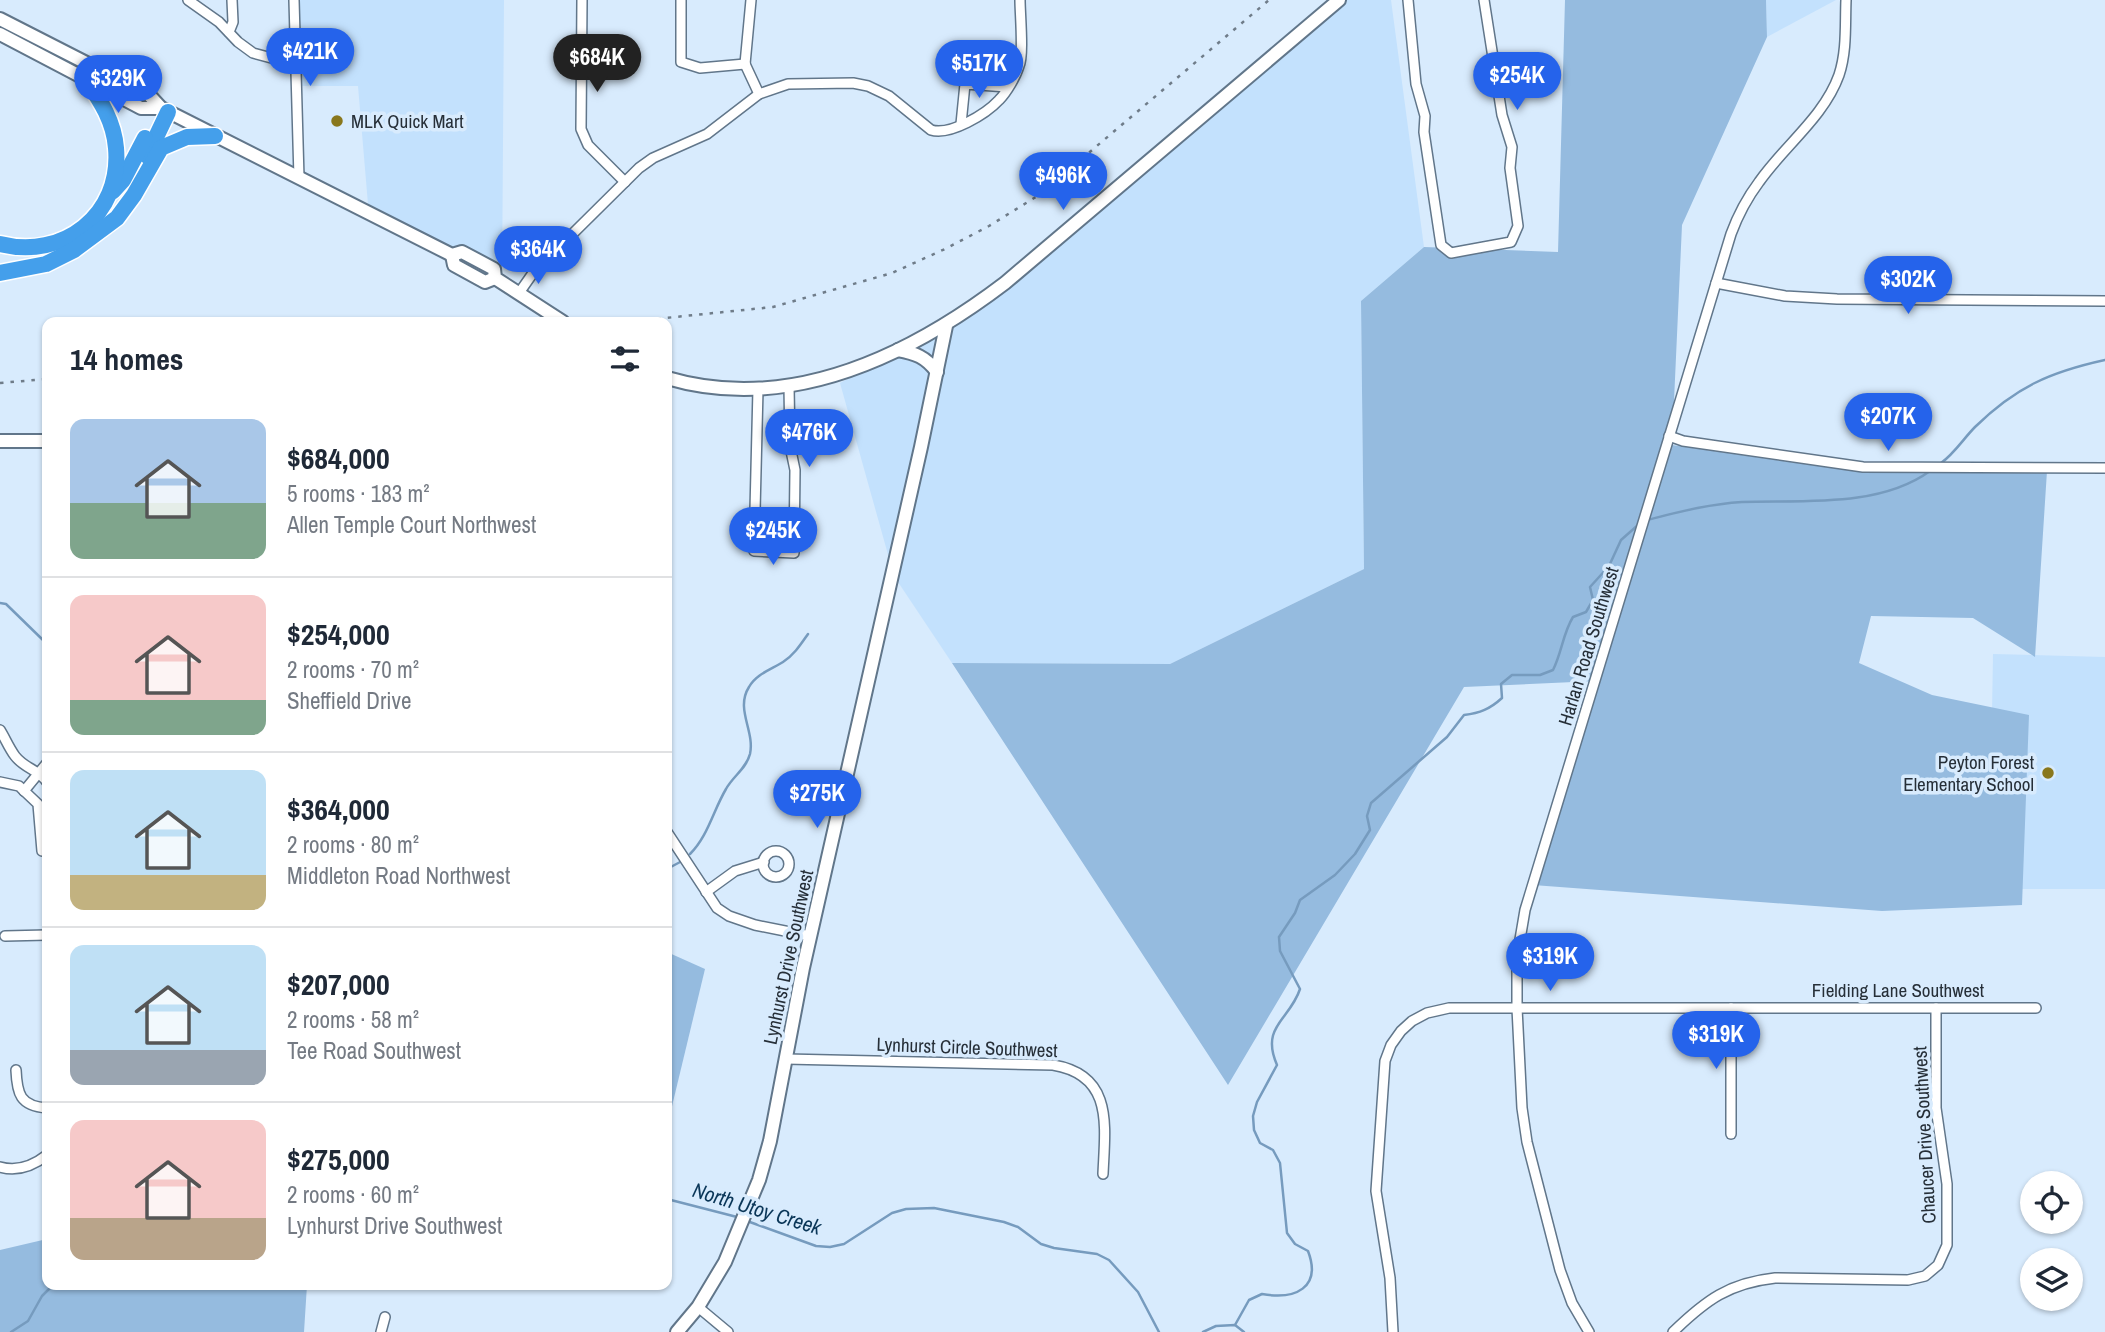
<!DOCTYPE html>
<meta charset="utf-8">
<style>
body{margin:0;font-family:"Archivo Narrow",sans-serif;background:#f2f2f3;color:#1f2937;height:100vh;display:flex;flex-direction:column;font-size:26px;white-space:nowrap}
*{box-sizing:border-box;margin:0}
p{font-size:23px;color:#747a83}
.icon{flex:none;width:38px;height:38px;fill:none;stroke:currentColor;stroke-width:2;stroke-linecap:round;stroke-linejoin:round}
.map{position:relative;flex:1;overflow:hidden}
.panel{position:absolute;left:42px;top:317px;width:630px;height:973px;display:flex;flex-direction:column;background:#fff;border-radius:14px;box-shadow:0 2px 5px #0004}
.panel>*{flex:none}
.tools{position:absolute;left:2020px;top:1171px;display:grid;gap:14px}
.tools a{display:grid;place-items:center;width:63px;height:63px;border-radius:50%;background:#fff;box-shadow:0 2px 5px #0004;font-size:35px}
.price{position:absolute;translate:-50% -60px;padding:0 16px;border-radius:24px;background:#2563eb;color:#fff;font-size:23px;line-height:46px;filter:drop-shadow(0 2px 4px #0008)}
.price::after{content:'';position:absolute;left:50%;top:42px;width:21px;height:16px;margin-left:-10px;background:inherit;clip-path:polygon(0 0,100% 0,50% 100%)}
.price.active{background:#222;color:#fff}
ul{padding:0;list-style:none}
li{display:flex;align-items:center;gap:21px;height:175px;padding:0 28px}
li+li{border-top:2px solid #e0e1e3}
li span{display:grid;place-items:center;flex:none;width:196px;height:140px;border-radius:14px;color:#555}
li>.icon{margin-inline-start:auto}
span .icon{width:84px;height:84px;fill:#fffc;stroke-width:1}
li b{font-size:30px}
h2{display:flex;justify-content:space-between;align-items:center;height:84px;padding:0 28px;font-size:30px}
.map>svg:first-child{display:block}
</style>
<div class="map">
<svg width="2105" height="1332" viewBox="0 0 2105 1332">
<rect width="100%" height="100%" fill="#d8ebfd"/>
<g fill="#c3e1fd">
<polygon points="296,0 504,0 502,285 369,216 358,86 295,86"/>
<polygon points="1340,0 1391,0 1424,247 1361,301 1364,569 1170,664 952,663 894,576 840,383 921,340 990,297"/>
<polygon points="1766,0 1836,0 1767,37"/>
<polygon points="1993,654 2105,657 2105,889 1989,889"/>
</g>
<g fill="#95bbdf">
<polygon points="1565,0 1766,0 1767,37 1682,225 1672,445 1854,471 2047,471 2035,657 1973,618 1871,616 1859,663 1932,695 2029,715 2022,905 1882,911 1533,885 1596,681 1464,687 1228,1085 952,663 1170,664 1364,569 1361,301 1424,247 1558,252"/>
<polygon points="667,952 705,969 667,1127"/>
<polygon points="47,1239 47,1284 307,1285 304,1332 0,1332 0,1250"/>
</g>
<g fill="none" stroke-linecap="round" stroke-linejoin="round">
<g stroke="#769bbe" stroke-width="2.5">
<path d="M1941,463c13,-9 23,-25 34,-36 41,-40 75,-55 130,-67"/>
<path d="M1647,520c32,-8 62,-16 95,-18 60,-2 137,6 188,-31"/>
<polyline points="0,603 6,604 45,642 47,649"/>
<path d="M690,854c18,-18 23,-43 36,-65 7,-13 20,-20 24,-35 5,-23 -15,-45 -1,-67 7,-13 23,-18 34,-25 11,-7 18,-18 25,-28"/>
<polyline points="667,869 682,861"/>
<polyline points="667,1199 737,1217"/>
<polyline points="747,1221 816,1246 830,1247 844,1244 892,1213 906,1209 934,1208 1004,1222 1018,1227 1041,1244 1054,1248 1097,1254 1109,1260 1138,1292 1159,1332"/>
<path d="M1235,1325l14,-25 13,-6c33,6 60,-6 46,-43l-13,-7 -8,-11 -7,-70 -7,-13 -13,-7 -6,-13 -1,-14 4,-14 20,-37c-17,-39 13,-45 23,-76l-20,-38 -1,-14 16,-24 5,-13 35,-25 20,-21 15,-24 -3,-14 4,-13 76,-66 17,-22c16,-2 26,-6 38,-17l-1,-14 11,-9h28l13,-5c9,-18 10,-37 20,-53l13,-5 7,-12 -3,-13 19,-21 12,-26 17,-15"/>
<polyline points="11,1332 28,1321 42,1296 54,1284"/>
<polyline points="1203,1332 1216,1326 1235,1325 1244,1332"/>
</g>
<defs>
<g id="street">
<polyline points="188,0 219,22 238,42 253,53 294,64"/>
<polyline points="294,0 299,178"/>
<polyline points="582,0 581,129 588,145 625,182"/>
<polyline points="681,0 681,62 700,68 745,64"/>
<polyline points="1408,0 1416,84 1425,116 1424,132 1441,245 1451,253 1511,242 1518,226 1510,168 1512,147 1502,115 1484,0"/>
<polyline points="229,32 233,22 232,0"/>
<polyline points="745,64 751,0"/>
<polyline points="745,64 759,94"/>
<polyline points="961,124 965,84 1007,87"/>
<polyline points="1716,283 1785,296 1837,299 2105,301"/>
<path d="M519,293l14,-20 106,-105 14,-10 54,-24 52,-40 29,-10 65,-1 15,3 21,10 42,34c19,6 55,-16 68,-30 8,-8 17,-24 20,-34 5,-10 1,-52 1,-66"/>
<polyline points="758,389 754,551 794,553 795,470 790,446 789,386"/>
<polyline points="1669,436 1683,441 1863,467 2105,468"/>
<path d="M0,730c5,8 9,18 15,26 10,13 23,13 32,26"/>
<polyline points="0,782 19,786 38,804 42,851"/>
<polyline points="24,791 47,763"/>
<polyline points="667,832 717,908 729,916 755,925 810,936"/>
<circle cx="776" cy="864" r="13"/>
<polyline points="706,892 735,871 764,862"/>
<polyline points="5,936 47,935"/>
<polyline points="1731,1008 1731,1134"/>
<path d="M786,1059l267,6c61,10 52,61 50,109"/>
<path d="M16,1070c1,24 4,36 31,38"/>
<path d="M0,1167c18,5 33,-1 47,-12"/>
<polyline points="698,1307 728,1332"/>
<polyline points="381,1332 385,1317"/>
<polyline points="1393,1332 1390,1278 1376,1191 1385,1061 1391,1045 1401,1031 1412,1021 1427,1013 1449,1008 2036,1008"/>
<path d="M1589,1332l-17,-29 -12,-33 -33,-128 -5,-34 -5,-100v-51l8,-47 206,-676c7,-19 16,-36 28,-52 25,-36 65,-65 80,-107 8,-24 6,-50 7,-75"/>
<path d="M1673,1332c33,-32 56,-49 102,-54l133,2 17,-4 13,-11 9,-20v-61l-11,-76v-100"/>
</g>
<g id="secondary">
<polyline points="0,19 149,95 161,108 452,255 462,252 494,269 495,278 563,322"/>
<polyline points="0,34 141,108 161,108"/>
<polyline points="452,255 454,265 485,282 495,278"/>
<path d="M898,350c17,3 28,7 39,22"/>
<path d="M667,378c122,36 242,-22 338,-95l334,-283"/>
<polyline points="0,441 47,441"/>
<polyline points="677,1332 698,1307 725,1262 759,1180 770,1141 803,968 921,447 946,326"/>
</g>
<g id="highway">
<polyline points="147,156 168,112"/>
<polyline points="113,191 123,180 145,138"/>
<path d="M0,244c63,16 122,-29 116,-96 -2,-26 -15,-47 -30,-68"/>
<polyline points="0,273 46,264 74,250 117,218 134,195 161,148 187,137 215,136"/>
</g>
</defs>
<use href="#street" stroke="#61768a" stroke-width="12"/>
<use href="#secondary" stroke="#61768a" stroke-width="16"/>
<use href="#highway" stroke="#fff" stroke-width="19"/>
<use href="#street" stroke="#fff" stroke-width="9"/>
<use href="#secondary" stroke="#fff" stroke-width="12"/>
<use href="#highway" stroke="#449feb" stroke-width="16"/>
<g stroke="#6f7c89" stroke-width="2.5" stroke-dasharray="3.5 7" stroke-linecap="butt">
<polyline points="626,322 773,307 892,273 945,249 989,226 1039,195 1269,0"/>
<polyline points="0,383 47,379"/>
</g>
</g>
<g fill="#89771c" stroke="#d8ebfd" stroke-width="2.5">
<circle cx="337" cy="121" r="7"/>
<circle cx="2048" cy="773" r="7"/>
</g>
<g text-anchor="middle" stroke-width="7" stroke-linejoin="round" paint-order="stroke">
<g font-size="19" fill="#262f38" stroke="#d8ebfd" text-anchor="start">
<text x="351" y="128">MLK Quick Mart</text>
<text x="2034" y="769" text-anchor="end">Peyton Forest<tspan x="2034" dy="22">Elementary School</tspan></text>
</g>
<g font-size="19" fill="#262f38" stroke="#d8ebfd">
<text transform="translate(1588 646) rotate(-73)" y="7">Harlan Road Southwest</text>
<text transform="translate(788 957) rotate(-78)" y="7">Lynhurst Drive Southwest</text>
<text x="1898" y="997">Fielding Lane Southwest</text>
<text transform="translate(967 1047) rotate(2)" y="7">Lynhurst Circle Southwest</text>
<text transform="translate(1924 1135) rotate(-93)" y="7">Chaucer Drive Southwest</text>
</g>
<g font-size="21" font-style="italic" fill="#0a3658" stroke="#d8ebfd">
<text transform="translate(757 1209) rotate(17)" y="7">North Utoy Creek</text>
</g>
</g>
</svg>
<div class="tools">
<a><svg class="icon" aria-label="locate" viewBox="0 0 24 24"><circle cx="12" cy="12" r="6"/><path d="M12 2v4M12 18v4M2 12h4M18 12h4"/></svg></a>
<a><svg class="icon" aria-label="layers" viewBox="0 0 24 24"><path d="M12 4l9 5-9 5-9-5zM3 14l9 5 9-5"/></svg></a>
</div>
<b class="price" style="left:310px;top:88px">$421K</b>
<b class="price active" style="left:597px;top:94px">$684K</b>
<b class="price" style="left:979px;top:100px">$517K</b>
<b class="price" style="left:1517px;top:112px">$254K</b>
<b class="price" style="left:118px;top:115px">$329K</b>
<b class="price" style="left:1063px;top:212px">$496K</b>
<b class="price" style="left:538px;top:286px">$364K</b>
<b class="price" style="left:1908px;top:316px">$302K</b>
<b class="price" style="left:1888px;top:453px">$207K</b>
<b class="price" style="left:809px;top:469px">$476K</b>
<b class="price" style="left:773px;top:567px">$245K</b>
<b class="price" style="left:817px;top:830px">$275K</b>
<b class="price" style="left:1550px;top:993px">$319K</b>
<b class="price" style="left:1716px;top:1071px">$319K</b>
<section class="panel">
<h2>14 homes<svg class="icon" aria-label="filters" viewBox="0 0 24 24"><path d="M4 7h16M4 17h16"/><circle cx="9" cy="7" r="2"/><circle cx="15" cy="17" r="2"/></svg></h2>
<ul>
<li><span style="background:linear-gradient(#a9c7e8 60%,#7fa58c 0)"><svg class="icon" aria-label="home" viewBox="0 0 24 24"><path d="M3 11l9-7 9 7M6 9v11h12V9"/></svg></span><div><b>$684,000</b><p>5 rooms · 183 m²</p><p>Allen Temple Court Northwest</p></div></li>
<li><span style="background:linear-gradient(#f6c9c9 75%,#7fa58c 0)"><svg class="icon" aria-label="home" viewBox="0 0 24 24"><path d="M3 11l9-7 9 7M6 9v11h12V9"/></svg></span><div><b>$254,000</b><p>2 rooms · 70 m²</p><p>Sheffield Drive</p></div></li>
<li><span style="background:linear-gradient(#bfe0f5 75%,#c2b280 0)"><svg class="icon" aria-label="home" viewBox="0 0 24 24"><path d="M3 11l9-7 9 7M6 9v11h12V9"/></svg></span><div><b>$364,000</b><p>2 rooms · 80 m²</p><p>Middleton Road Northwest</p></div></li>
<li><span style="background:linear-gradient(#bfe0f5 75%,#9aa5b1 0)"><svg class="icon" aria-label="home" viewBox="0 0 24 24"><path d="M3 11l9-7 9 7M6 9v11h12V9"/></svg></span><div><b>$207,000</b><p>2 rooms · 58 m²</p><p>Tee Road Southwest</p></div></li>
<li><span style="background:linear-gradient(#f6c9c9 70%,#b9a48a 0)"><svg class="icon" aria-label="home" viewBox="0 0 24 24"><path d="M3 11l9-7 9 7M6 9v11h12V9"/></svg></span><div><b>$275,000</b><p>2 rooms · 60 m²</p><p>Lynhurst Drive Southwest</p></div></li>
</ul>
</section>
</div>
